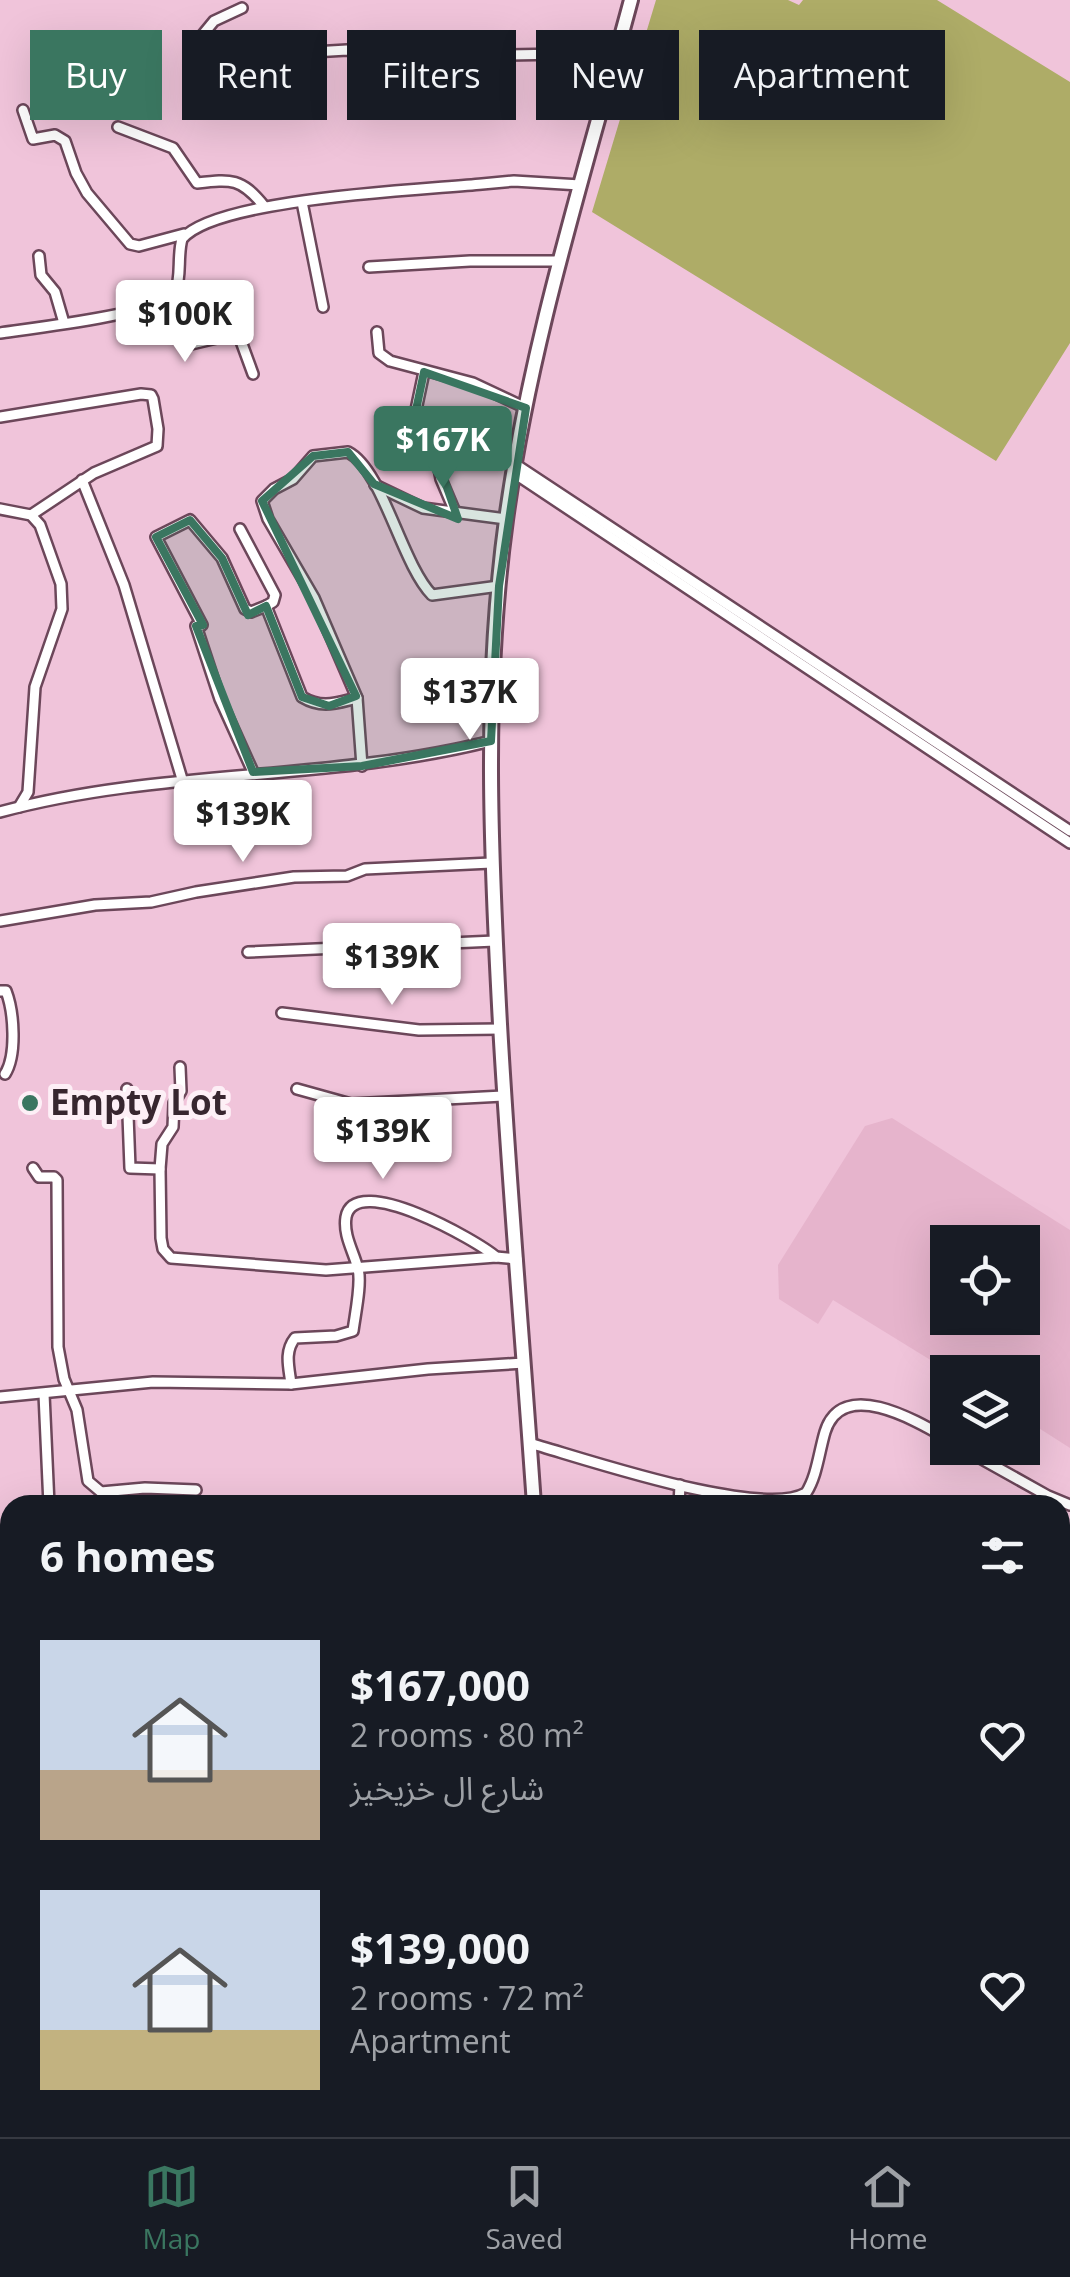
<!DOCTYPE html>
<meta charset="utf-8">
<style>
body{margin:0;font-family:"Open Sans","Noto Sans Arabic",sans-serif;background:#242831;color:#f1f3f6;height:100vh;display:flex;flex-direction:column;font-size:38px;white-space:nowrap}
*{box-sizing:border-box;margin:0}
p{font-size:32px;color:#9ea1a6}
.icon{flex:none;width:55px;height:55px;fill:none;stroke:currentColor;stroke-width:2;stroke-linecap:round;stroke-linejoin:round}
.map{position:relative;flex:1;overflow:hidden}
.sheet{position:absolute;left:0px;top:1495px;width:1070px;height:642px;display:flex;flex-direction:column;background:#171b24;border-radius:30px 30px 0 0;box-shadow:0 10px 40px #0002}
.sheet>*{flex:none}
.banner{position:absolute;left:30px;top:30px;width:1010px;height:90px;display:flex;gap:20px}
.controls{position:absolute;left:930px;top:1225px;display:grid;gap:20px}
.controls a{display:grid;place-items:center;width:110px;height:110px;border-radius:0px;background:#171b24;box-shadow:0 10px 40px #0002;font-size:50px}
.price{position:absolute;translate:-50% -85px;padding:0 22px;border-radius:10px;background:#fff;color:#222;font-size:32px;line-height:65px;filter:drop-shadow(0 2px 5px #0008)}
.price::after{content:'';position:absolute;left:50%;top:60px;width:30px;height:22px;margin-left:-15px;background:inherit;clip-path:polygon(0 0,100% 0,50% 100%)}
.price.active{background:#3a7660;color:#fff}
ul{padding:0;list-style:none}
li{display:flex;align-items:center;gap:30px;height:250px;padding:0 40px}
li span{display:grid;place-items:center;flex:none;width:280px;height:200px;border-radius:0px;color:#555}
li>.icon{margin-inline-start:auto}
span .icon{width:120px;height:120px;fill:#fffc;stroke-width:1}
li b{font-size:42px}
h2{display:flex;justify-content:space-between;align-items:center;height:120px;padding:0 40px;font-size:42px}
.pill{padding:0 35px;border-radius:0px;background:#171b24;box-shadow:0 10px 40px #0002;font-size:35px;line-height:90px}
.pill.active{background:#3a7660;color:#fff}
.menu{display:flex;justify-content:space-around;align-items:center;height:140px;border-top:2px solid #363941;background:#171b24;font-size:28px;color:#9ea1a6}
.menu a{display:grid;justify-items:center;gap:5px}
.menu .active{color:#3a7660}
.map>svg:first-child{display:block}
</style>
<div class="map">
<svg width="1070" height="2137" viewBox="0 0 1070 2137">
<rect width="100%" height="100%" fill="#f0c4da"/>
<path fill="#e6b4cc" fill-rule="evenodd" d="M892,1118l178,112v218l-47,-30 -1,-46h-72l-117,-72 -15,24 -39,-25 -1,-34 87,-139zM948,1242h74v76h-74z"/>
<polygon fill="#aeac67" points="656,0 788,0 799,5 803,0 937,0 1070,82 1070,343 996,461 592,212"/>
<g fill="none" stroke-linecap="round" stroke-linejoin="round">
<defs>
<g id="street">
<polyline points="242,8 214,21 200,38 200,47 209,58 347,50 388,57 617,53"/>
<polyline points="23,110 33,139 55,135 65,141 76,173 87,193 130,244 139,246 184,234"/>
<path d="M118,127l55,21 24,35c35,-4 44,-5 67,23"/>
<polyline points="302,202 323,307"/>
<polyline points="39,256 41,275 55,292 64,323"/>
<polyline points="369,267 470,261 559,261"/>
<polyline points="168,302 187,345 238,333 253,374"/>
<polyline points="377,332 379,353 390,361 473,383 526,408"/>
<path d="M0,333c27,-4 165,-20 175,-40 7,-16 2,-37 7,-54 34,-41 241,-49 300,-55l32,-3 66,4"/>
<polyline points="424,372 413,424 437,459 441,479 455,512"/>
<polyline points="0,417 141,394 151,395 153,399 158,429 157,446 94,473 31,515"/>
<polyline points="515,464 1070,831"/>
<polyline points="514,473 1070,843"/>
<polyline points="82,480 124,585 182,779"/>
<polyline points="375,485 423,508 506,519"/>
<polyline points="0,509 31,515 40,525 61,584 62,609 35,687 28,792 19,807"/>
<polyline points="240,529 275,595 273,602 266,606"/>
<path d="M362,766l-5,-68 -43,-100 -46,-79 -6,-18 12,-12 19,-10 20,-23 35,-4c35,18 53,111 84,143l67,-9"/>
<path d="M253,772l-33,-73 -24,-73 6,-1 -46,-88 34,-17 32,38 23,51 6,3 15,-6 36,91c20,12 34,6 55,1"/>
<path d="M0,812c161,-44 330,-30 491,-71"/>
<polyline points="0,921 95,905 151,902 196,892 294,877 347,876 365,869 491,863"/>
<polyline points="248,952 495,941"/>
<path d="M0,991h6c8,21 11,64 -1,83"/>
<polyline points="282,1013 419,1030 501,1029"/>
<polyline points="180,1067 181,1091 174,1103 173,1127 162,1144 160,1169 161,1238 163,1249 171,1258 326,1270 496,1257 517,1259"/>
<polyline points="127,1089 130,1168 160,1169"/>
<polyline points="297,1089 351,1104 503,1096"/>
<polyline points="33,1168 39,1177 54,1177 57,1180 58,1347 64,1379 77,1410 88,1481 101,1492 145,1488 196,1490"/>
<path d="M291,1384c-2,-17 -7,-32 4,-46l41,-2 17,-5c2,-16 9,-48 5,-62 -4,-17 -15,-33 -12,-52 9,-46 132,24 150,40"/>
<polyline points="44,1394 49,1505"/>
<polyline points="0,1397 153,1382 291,1384 428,1369 524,1363"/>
<path d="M529,1443c54,15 231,76 277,50 11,-17 13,-41 19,-61 17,-55 90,-12 123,7"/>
<polyline points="962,1448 1048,1496 1070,1505"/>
<polyline points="679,1505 680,1485"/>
<polyline points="0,1785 10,1782"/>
<polyline points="1060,1834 1070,1836"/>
<polyline points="0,1838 10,1847"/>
<polyline points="0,1945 10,1941"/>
<polyline points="1060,2098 1070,2098"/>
<polyline points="0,2109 10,2104"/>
<polyline points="84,2128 85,2137"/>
<polyline points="537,2128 537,2137"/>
<polyline points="612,2128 613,2137"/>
<polyline points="649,2128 651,2137"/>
<polyline points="832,2128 833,2137"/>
<polyline points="974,2128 975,2137"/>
<polyline points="1029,2128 1030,2137"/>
</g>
<g id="secondary">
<path d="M534,1505c-11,-160 -25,-320 -34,-481 -9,-167 -17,-336 6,-504 24,-177 79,-348 125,-520"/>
<polyline points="466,2137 467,2128"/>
</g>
</defs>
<use href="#street" stroke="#6c475a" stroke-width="14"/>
<use href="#secondary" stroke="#6c475a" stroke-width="18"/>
<use href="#street" stroke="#fff" stroke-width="9"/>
<use href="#secondary" stroke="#fff" stroke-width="12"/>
</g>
<path fill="#3a7660" fill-opacity="0.2" stroke="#3a7660" stroke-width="8" stroke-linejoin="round" d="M424,372l102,36 -27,178 -8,155 -129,25 -109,6 -57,-146 7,-1 -47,-88 34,-17 32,38 26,57 18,-9 36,91 27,9 27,-10 -94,-195 51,-45 35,-4 26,32 84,35 -21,-60 -24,-35z"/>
<circle fill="#3a7660" stroke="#fdeff6" stroke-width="4" cx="30" cy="1103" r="10"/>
<g text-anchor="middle" stroke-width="10" stroke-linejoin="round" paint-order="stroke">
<g font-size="35" font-weight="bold" fill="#37262f" stroke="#fdeff6" text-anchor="start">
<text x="50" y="1115">Empty Lot</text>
</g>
</g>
</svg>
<div class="controls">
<a><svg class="icon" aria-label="locate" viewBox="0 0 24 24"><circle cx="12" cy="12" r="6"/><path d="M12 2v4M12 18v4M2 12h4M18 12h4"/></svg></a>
<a><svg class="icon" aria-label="layers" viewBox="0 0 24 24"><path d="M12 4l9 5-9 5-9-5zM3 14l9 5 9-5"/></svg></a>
</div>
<b class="price" style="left:185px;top:365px">$100K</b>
<b class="price active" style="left:443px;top:491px">$167K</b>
<b class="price" style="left:470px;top:743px">$137K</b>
<b class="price" style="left:243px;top:865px">$139K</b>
<b class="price" style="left:392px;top:1008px">$139K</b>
<b class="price" style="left:383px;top:1182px">$139K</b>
<div class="banner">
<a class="pill active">Buy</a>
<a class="pill">Rent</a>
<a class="pill">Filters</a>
<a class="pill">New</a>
<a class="pill">Apartment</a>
</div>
<section class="sheet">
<h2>6 homes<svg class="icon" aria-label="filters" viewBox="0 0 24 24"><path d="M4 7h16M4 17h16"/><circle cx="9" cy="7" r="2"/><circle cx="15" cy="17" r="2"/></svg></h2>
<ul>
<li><span style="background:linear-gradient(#c9d6e8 65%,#b9a48a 0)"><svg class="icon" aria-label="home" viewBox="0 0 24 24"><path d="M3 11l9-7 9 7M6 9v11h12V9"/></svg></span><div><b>$167,000</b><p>2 rooms · 80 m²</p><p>شارع ال خزيخيز</p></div><svg class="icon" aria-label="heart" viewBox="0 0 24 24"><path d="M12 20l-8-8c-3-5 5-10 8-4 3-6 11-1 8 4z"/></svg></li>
<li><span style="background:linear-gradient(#c9d6e8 70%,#c2b280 0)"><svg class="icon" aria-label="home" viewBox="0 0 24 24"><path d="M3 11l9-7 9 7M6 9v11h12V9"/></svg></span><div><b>$139,000</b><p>2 rooms · 72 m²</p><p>Apartment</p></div><svg class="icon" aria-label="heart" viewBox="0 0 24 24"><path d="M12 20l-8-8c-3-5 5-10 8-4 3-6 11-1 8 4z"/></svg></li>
</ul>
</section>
</div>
<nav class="menu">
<a class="active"><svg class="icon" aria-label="map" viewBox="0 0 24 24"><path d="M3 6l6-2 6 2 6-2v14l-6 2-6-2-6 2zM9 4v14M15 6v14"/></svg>Map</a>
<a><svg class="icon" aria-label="saved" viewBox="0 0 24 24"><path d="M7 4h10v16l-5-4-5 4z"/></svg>Saved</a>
<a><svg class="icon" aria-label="home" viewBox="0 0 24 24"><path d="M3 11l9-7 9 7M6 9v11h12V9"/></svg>Home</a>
</nav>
